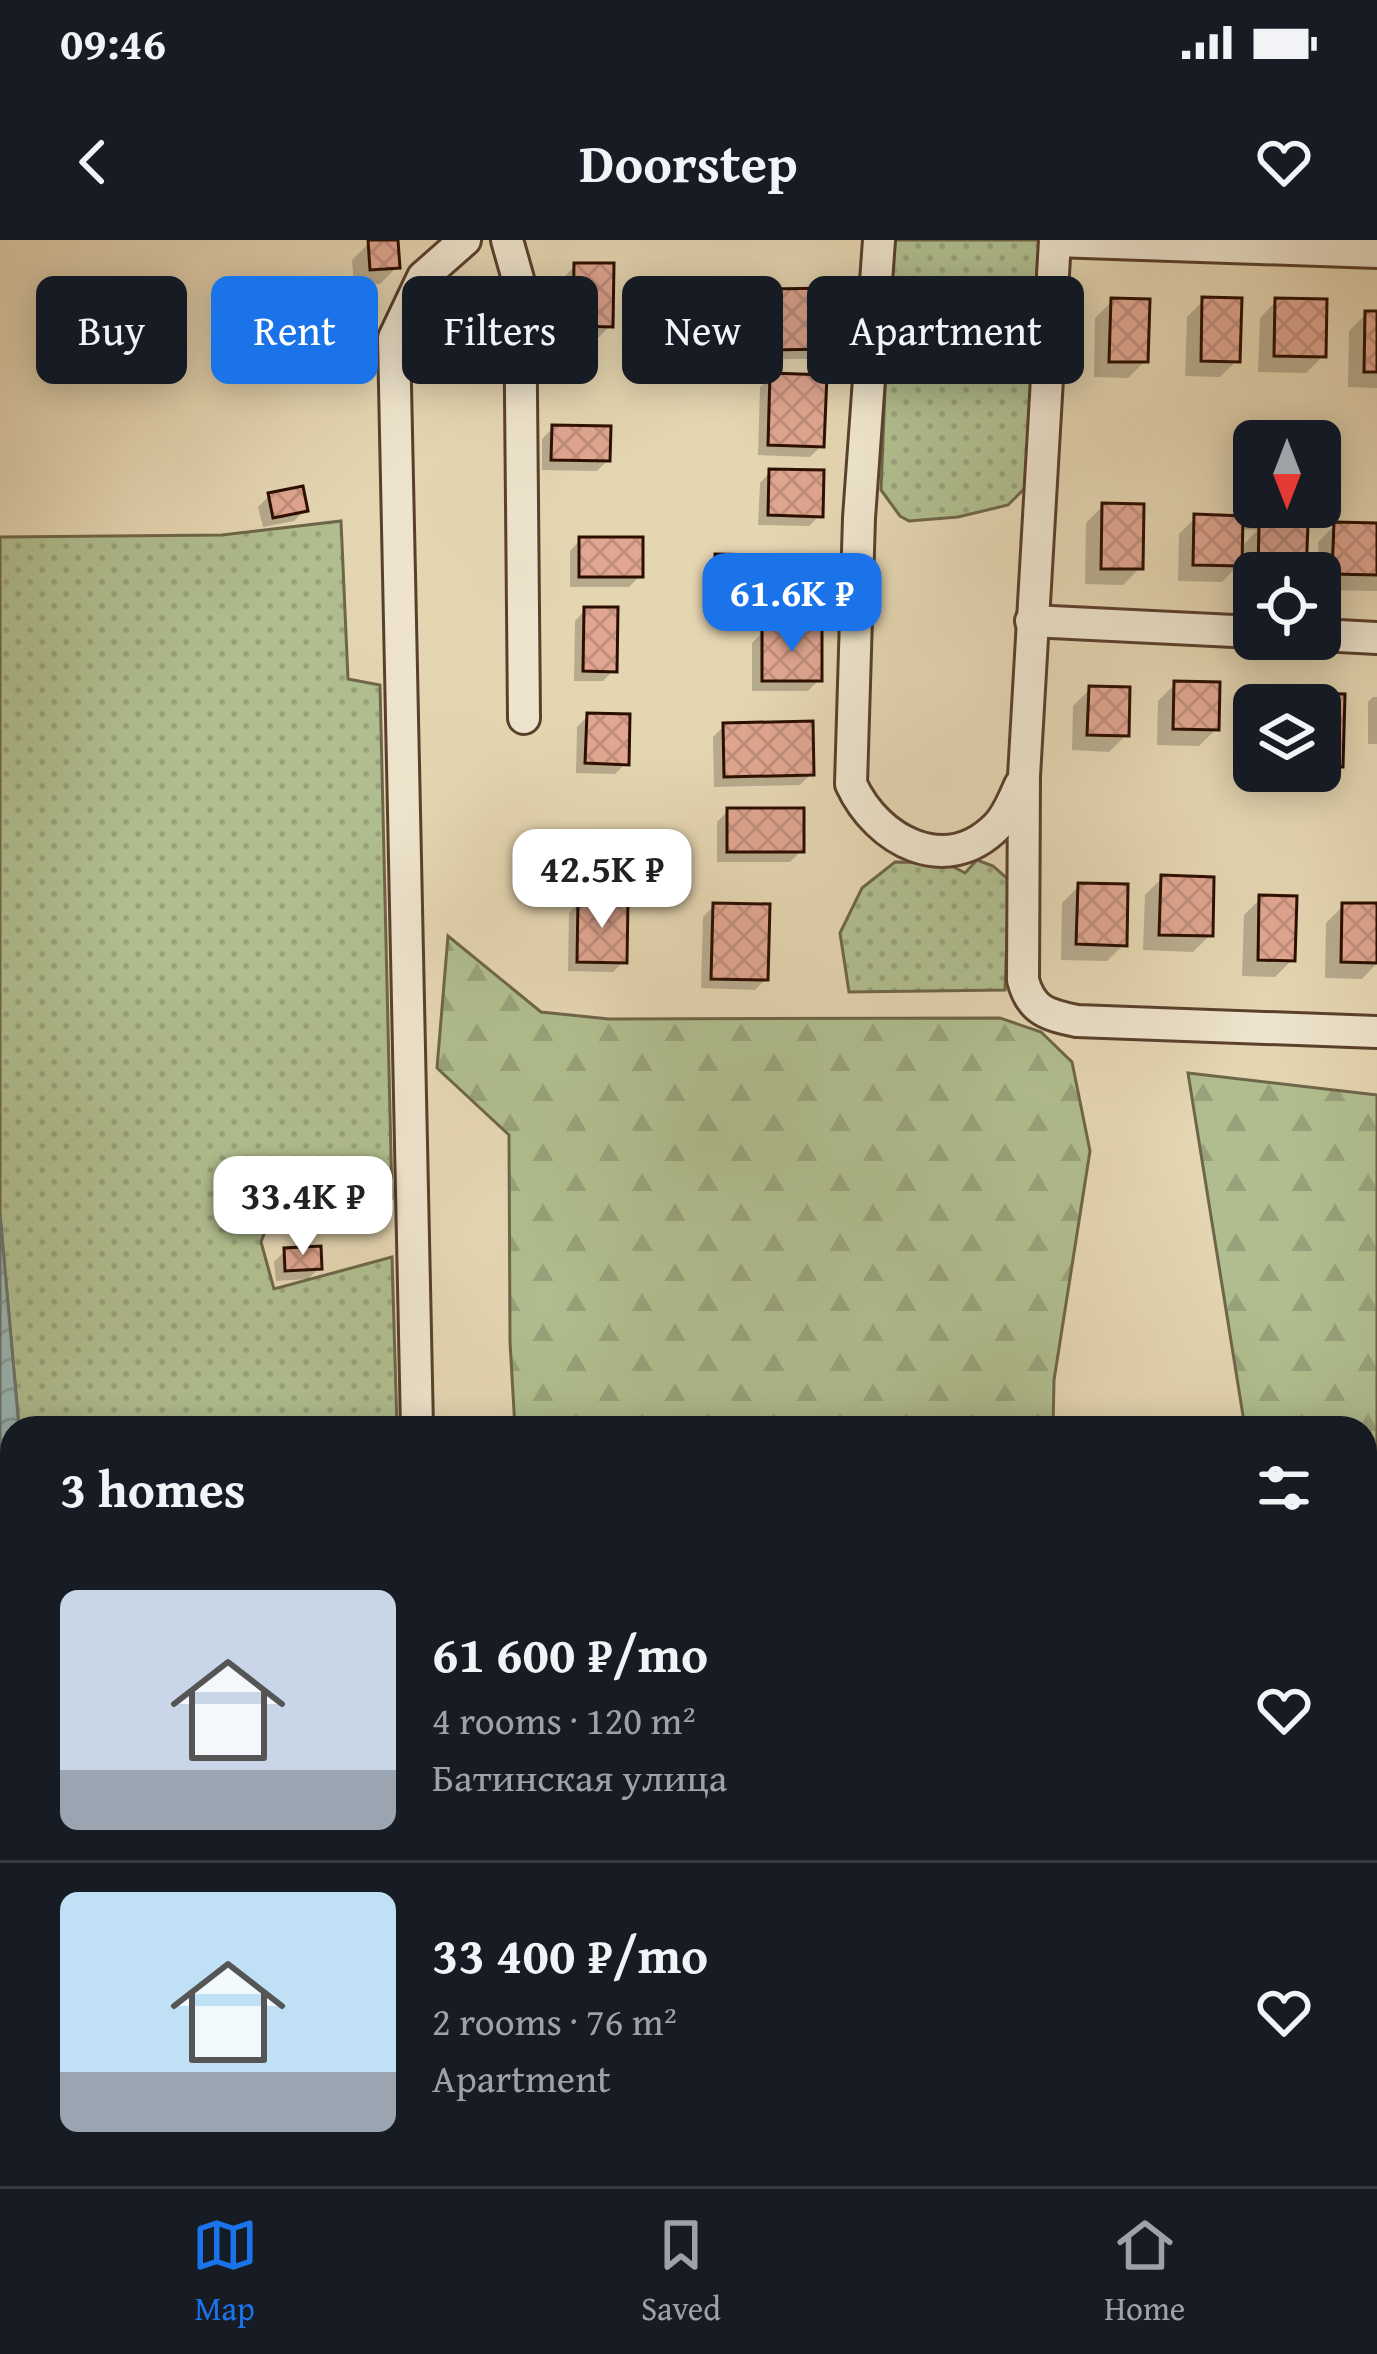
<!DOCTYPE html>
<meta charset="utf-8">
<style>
body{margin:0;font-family:"Gentium Book Plus",serif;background:#20242c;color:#f1f3f6;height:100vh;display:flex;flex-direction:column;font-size:45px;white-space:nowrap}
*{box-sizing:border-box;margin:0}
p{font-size:39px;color:#9ea1a6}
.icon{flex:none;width:66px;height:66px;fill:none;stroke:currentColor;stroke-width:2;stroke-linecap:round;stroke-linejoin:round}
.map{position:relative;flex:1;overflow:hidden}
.panel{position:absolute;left:0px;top:1176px;width:1377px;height:771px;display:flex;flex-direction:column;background:#171b24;border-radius:36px 36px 0 0;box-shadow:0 6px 30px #0003}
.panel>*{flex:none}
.top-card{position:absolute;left:36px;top:36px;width:1305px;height:108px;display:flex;gap:24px}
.needle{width:78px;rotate:180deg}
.buttons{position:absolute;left:1233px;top:180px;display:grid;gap:24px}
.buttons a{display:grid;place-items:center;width:108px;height:108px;border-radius:18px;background:#171b24;box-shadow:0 6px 30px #0003;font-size:60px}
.price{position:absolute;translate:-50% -102px;padding:0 27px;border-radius:24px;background:#fff;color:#222;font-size:39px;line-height:78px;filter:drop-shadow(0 3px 6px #0008)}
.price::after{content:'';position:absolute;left:50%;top:72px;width:36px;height:27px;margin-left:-18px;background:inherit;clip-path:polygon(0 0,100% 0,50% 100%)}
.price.current{background:#1a73e8;color:#fff}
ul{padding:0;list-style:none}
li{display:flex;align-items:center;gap:36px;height:300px;padding:0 60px}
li+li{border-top:3px solid #363941}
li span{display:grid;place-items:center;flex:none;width:336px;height:240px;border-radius:18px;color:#555}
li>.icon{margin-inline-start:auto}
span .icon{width:144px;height:144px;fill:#fffc;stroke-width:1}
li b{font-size:51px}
h2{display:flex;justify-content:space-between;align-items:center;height:144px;padding:0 60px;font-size:51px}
.chip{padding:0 42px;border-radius:18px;background:#171b24;box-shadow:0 6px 30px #0003;font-size:42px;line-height:108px}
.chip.current{background:#1a73e8;color:#fff}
.status{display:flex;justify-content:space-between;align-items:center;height:84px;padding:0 60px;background:#171b24;direction:ltr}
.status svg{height:33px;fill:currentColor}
header{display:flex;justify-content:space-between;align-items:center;height:156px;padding:0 60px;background:#171b24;font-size:54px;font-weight:600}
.menu{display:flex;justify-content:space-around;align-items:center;height:168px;border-top:3px solid #363941;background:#171b24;font-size:33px;color:#9ea1a6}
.menu a{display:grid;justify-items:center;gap:6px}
.menu .current{color:#1a73e8}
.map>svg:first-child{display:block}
</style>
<div class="status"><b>09:46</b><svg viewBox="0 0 49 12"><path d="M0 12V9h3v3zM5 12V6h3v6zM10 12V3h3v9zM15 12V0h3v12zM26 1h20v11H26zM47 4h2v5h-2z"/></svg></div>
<header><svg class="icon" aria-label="back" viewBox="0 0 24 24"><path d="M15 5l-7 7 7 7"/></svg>Doorstep<svg class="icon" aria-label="heart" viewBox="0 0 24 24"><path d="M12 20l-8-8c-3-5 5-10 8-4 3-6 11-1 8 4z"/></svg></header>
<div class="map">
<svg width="1377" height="1946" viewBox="0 0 1377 1946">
<defs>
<pattern id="grass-dots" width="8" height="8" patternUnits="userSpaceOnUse" patternTransform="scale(3)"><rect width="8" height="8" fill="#b0be8f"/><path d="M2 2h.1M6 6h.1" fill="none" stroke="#98a27a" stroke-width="1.8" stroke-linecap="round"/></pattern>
<pattern id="forest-firs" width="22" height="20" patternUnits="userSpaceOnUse" patternTransform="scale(3)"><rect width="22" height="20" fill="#b0be8f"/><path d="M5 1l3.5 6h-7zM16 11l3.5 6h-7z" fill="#98a27a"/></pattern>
<pattern id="water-waves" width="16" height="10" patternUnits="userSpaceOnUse" patternTransform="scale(3)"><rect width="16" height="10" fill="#99b7b5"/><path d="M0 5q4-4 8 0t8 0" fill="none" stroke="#849c9a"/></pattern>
<pattern id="building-cross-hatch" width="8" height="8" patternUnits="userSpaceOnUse" patternTransform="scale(3)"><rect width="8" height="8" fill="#e0a691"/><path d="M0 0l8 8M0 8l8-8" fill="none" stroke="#c08e7b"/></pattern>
</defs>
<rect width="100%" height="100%" fill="#e5d6b2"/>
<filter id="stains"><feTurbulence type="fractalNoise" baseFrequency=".00167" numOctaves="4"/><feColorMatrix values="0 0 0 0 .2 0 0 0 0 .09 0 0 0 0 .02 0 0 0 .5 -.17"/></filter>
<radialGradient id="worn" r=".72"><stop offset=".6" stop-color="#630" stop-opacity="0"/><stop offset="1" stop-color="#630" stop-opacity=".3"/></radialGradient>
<g fill="url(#grass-dots)" stroke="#6e6648" stroke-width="3">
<polygon points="891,0 1042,0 1034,239 1008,265 958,277 909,281 900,276 881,250"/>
<polygon points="341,281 348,439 380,445 392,958 275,964 261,1002 274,1049 392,1017 397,1188 19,1188 0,974 0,297 222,295"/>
<polygon points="977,620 993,626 1009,640 1005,750 849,752 840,693 862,648 895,622 946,623 965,633"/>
<polygon points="12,1881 12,1935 366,1935 362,1946 0,1946 0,1888"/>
</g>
<g fill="url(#forest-firs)" stroke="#6e6648" stroke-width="3">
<polygon points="448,696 541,772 609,779 1000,778 1041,792 1072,822 1090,911 1054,1140 1053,1188 515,1188 510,1102 509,895 437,828"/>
<polygon points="1188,833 1377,855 1377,1470 1365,1455 1365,1188 1245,1188"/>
<polygon points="1365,1752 1377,1769 1377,1946 1302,1946 1296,1935 1365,1935"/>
<polygon points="684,1935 1166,1935 1172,1946 689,1946"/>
</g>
<polygon fill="url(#water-waves)" stroke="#6d736d" stroke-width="3" points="0,974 19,1188 12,1188 12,1618 0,1656"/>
<g fill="#0003" fill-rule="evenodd">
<polygon points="369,3 397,27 380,44 354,46 352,20"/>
<polygon points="575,26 610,86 599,97 563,96 564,37"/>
<polygon points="770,52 827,108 817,119 760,119 760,62"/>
<polygon points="1204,60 1237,120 1220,137 1185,136 1187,77"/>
<polygon points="1112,61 1145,121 1128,138 1094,137 1095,78"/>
<polygon points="1276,61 1323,116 1306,133 1258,132 1260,78"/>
<polygon points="1366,74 1377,74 1377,148 1348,147 1349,91"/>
<polygon points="771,136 821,206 810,217 758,215 760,147"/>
<polygon points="553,188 608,220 597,231 542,230 542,199"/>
<polygon points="770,232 820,275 809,286 758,285 760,243"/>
<path d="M1254,232v35h49v6l-15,15 15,45h-49v18l-11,-1v-30l-21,22 -44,-1 1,-47 17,-17 46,2 1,-37zM1239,289l19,1 -19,19z"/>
<polygon points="269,256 305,270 294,281 263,287 258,267"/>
<polygon points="1103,266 1140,328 1123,345 1085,344 1086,283"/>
<polygon points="1335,285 1377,286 1377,351 1320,350 1318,302"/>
<polygon points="580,300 640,336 629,347 570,347 570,311"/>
<polygon points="716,317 764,363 753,374 705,374 705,328"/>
<polygon points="585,370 614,430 603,441 574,441 575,381"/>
<polygon points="763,392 819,440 808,451 752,451 752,403"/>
<polygon points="1175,444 1216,489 1199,506 1157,505 1158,461"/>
<polygon points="1090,449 1126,495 1109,512 1072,510 1073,466"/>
<polygon points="1302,456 1342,456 1340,526 1323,543 1284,542 1284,531 1320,531 1320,465 1293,465"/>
<polygon points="1373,457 1377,457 1377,504 1368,504 1368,462"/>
<polygon points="588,476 626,523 615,534 576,533 577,487"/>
<polygon points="724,486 811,534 800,545 714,547 713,497"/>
<polygon points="728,571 801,611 790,622 717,622 717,582"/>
<polygon points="1162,638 1210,695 1193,712 1143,710 1145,655"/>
<polygon points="1079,646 1124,704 1107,721 1061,720 1062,663"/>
<polygon points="1261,658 1292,720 1275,737 1242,736 1244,675"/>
<polygon points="580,662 624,721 613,732 568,731 569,673"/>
<polygon points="714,666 766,739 755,750 701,748 703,677"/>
<polygon points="1343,666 1377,666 1377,723 1362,739 1325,738 1326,683"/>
<polygon points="285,1011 319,1028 308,1039 276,1041 274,1022"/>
</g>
<g fill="url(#building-cross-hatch)" stroke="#2c0e00" stroke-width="3">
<polygon points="368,0 398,0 400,28 370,30"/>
<polygon points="574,23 614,23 613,87 573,86"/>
<polygon points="830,48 830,109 769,110 769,49"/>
<polygon points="1202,57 1242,58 1240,122 1201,121"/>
<polygon points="1111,58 1150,59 1148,122 1109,122"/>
<polygon points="1275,58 1327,59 1326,117 1274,116"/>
<polygon points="1365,71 1377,71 1377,132 1364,132"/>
<polygon points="770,133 827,135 824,207 768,205"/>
<polygon points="552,185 611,186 610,221 551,220"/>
<polygon points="769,229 824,230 823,277 768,275"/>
<polygon points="303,246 308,271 273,278 268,253"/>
<polygon points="1102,263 1144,264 1143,329 1101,329"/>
<polygon points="1194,274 1243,276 1242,326 1193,325"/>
<polygon points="1334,282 1377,283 1377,335 1332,334"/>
<polygon points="1259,284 1308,285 1306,333 1258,333"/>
<rect x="579" y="297" width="64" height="40"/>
<polygon points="715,314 767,315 767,364 715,364"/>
<polygon points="584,367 618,367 617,432 583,431"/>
<rect x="762" y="389" width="60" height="52"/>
<polygon points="1174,441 1220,442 1219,490 1173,489"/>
<polygon points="1089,446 1130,447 1129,496 1087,495"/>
<polygon points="1301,453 1345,454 1343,527 1320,527 1320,465 1301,465"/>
<polygon points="587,473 630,474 629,525 585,523"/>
<polygon points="813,481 814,535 724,537 723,483"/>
<rect x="727" y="568" width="77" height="44"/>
<polygon points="1161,635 1214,637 1213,696 1159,695"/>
<polygon points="1078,643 1128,644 1127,706 1076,704"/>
<polygon points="1259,655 1297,656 1295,721 1258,720"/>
<polygon points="578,659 628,660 627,723 577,722"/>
<polygon points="713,663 770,664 768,740 711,739"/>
<polygon points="1342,663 1377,663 1377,723 1341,722"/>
<polygon points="321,1006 322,1029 285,1031 284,1008"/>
</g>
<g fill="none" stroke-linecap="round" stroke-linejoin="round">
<defs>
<g id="minor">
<polyline points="507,0 520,46 524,478"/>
<path d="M879,0l-20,278 -8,266c26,57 95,94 146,42 11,-11 17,-28 23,-41"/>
<path d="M1055,0l-31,536 -1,204c8,31 25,35 54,41l300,11"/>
<polyline points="1055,1 1377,12"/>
<polyline points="1031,381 1254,392"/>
<polyline points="1320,395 1377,398"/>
<polyline points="417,1188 394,98 423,37 465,0"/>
<polyline points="379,1946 382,1935"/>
</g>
</defs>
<use href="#minor" stroke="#5a402c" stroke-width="36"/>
<use href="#minor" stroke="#eee4cd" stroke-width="30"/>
</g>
<rect width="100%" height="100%" filter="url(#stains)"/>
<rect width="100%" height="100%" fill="url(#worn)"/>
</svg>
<div class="buttons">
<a><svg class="needle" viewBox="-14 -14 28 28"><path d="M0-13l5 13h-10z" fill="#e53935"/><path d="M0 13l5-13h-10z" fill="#9ea1a6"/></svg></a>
<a><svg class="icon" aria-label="locate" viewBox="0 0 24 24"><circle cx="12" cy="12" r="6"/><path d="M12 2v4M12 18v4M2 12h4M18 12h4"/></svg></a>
<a><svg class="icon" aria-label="layers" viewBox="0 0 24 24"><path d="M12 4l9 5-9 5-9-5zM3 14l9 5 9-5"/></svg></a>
</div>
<b class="price current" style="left:792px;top:415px">61.6K ₽</b>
<b class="price" style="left:602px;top:691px">42.5K ₽</b>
<b class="price" style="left:303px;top:1018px">33.4K ₽</b>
<div class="top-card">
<a class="chip">Buy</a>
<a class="chip current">Rent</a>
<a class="chip">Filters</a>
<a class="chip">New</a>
<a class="chip">Apartment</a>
</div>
<section class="panel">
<h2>3 homes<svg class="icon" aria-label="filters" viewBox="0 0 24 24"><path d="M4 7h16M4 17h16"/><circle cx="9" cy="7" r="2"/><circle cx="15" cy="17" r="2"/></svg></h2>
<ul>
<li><span style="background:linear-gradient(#c9d6e8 75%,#9aa5b1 0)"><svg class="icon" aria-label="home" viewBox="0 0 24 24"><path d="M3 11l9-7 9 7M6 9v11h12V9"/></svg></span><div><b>61 600 ₽/mo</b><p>4 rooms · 120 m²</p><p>Батинская улица</p></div><svg class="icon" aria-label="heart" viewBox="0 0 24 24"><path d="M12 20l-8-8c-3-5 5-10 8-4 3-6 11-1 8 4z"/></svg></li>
<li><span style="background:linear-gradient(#bfe0f5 75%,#9aa5b1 0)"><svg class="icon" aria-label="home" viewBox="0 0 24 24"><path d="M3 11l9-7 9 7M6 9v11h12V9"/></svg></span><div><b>33 400 ₽/mo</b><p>2 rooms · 76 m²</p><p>Apartment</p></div><svg class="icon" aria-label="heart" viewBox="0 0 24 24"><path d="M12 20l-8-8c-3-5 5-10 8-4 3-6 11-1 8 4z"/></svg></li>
</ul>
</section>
</div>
<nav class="menu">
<a class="current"><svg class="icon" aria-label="map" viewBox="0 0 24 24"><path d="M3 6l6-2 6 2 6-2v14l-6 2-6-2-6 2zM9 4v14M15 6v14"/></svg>Map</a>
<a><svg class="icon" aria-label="saved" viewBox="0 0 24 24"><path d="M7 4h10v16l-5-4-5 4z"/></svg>Saved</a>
<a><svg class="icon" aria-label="home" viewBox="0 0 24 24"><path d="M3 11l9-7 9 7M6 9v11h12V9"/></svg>Home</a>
</nav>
